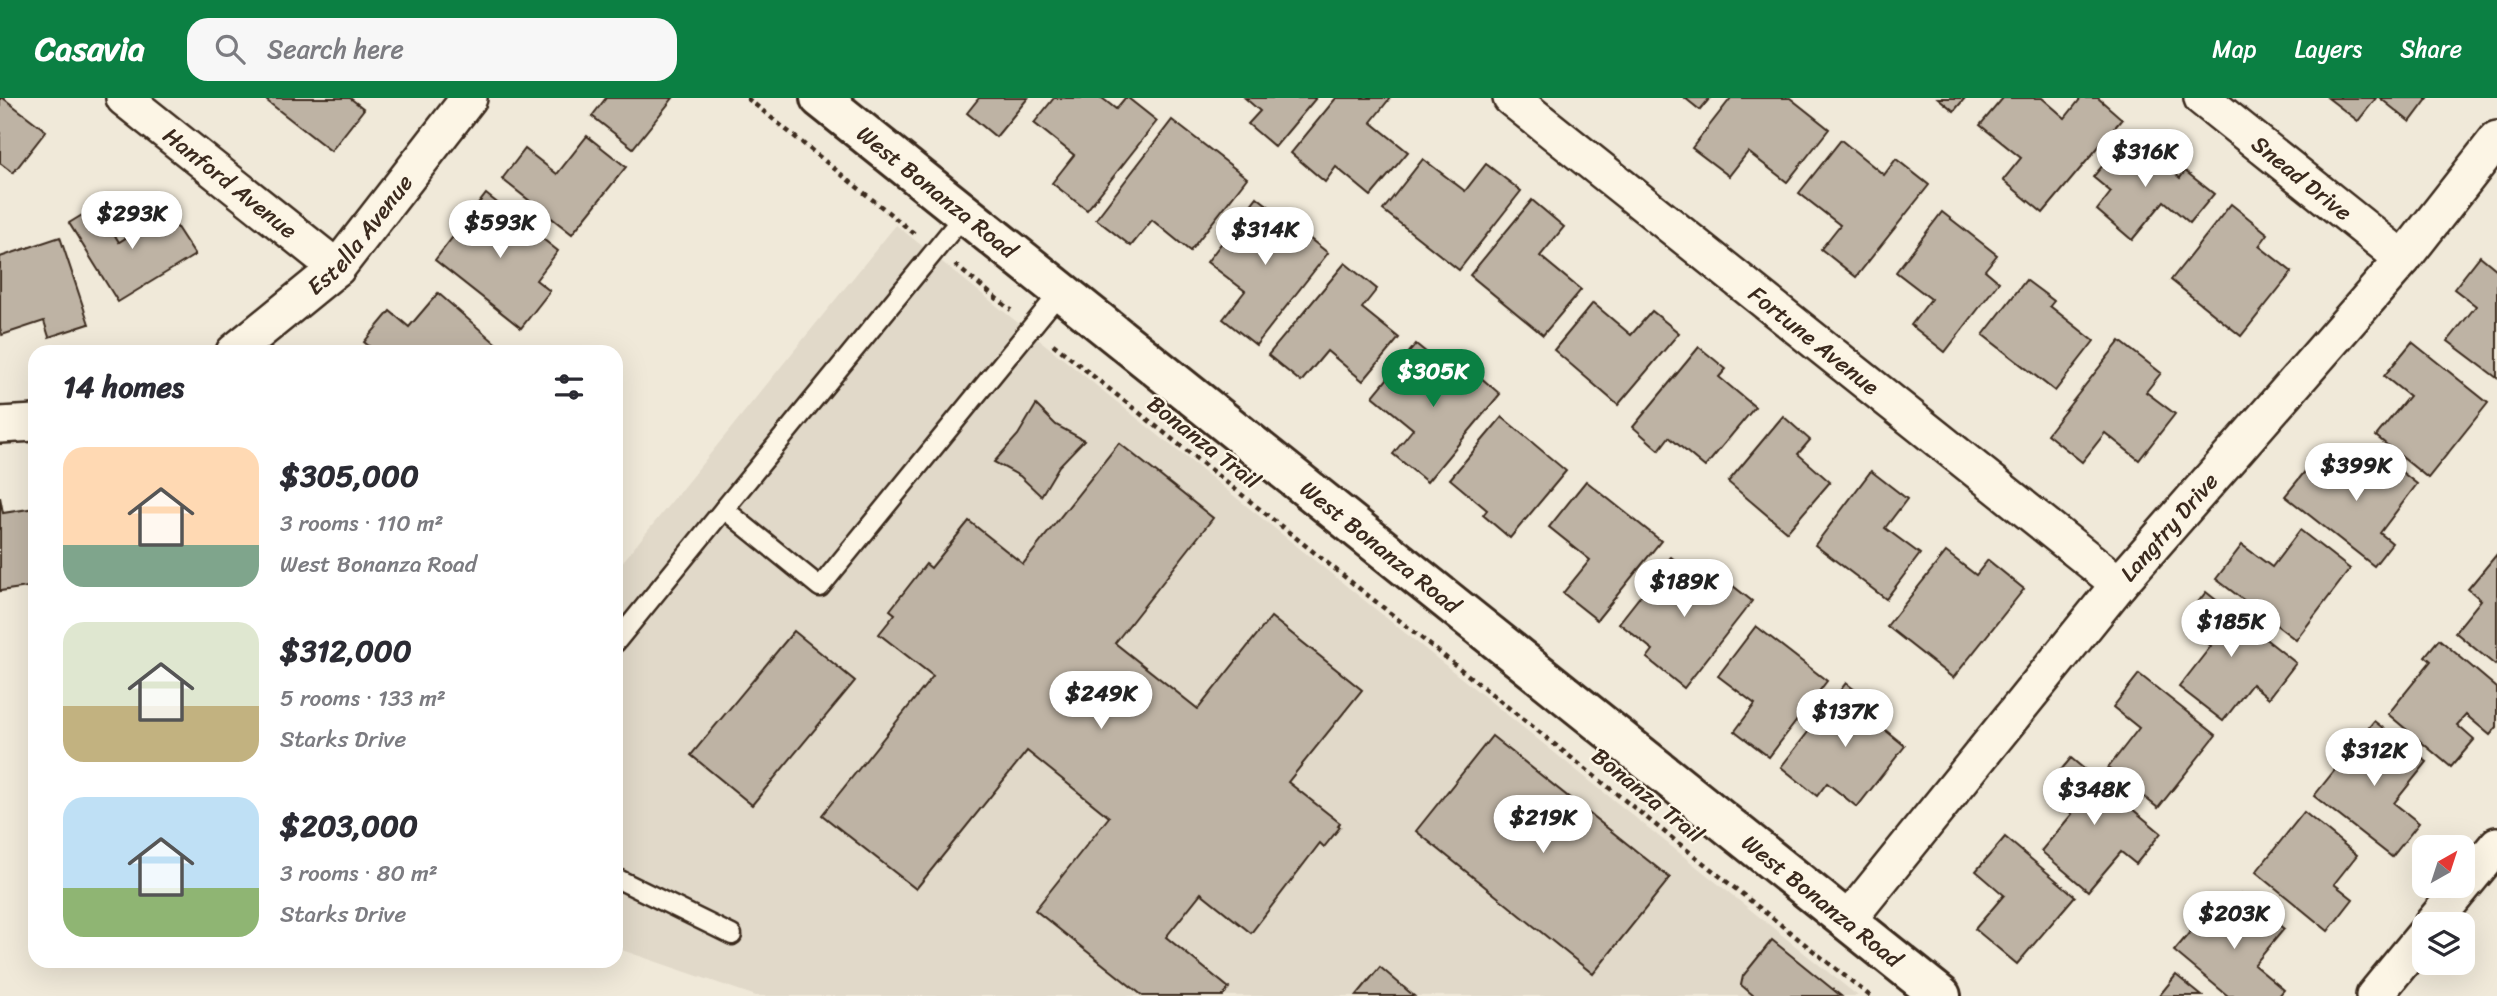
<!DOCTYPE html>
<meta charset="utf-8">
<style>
body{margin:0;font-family:Sriracha,sans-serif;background:#f7f7f7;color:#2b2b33;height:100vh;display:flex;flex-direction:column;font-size:26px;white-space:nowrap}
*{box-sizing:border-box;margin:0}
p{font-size:23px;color:#7c7c81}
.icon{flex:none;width:38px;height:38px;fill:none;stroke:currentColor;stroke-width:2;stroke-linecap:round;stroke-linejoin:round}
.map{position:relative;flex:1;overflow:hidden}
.side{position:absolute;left:28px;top:247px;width:595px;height:623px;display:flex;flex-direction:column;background:#fff;border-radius:21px;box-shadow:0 7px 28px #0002}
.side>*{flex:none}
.needle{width:46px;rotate:39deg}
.controls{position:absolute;left:2412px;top:737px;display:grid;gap:14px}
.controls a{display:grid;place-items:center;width:63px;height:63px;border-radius:14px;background:#fff;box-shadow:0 7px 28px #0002;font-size:35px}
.price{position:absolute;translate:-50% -60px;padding:0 16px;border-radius:24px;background:#fff;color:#222;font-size:23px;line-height:46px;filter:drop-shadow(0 2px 4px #0008)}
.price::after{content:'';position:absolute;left:50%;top:42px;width:21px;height:16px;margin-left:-10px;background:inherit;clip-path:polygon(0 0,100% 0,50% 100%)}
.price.active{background:#0b8043;color:#fff}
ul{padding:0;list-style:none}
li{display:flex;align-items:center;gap:21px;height:175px;padding:0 35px}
li span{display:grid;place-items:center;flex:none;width:196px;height:140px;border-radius:21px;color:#555}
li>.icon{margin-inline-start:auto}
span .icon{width:84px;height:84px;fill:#fffc;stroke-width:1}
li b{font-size:30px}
h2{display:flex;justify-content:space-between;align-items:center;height:84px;padding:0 35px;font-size:30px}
header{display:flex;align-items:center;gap:42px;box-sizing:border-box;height:98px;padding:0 35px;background:#0b8043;color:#fff}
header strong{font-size:33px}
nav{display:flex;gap:38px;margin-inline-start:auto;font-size:24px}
.search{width:490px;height:63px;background:#f7f7f7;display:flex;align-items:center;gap:18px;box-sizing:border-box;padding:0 24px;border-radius:21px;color:#7c7c81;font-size:26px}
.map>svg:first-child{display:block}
</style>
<header>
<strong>Casavia</strong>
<div class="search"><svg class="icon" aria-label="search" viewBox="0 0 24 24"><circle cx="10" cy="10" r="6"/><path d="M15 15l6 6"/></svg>Search here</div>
<nav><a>Map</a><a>Layers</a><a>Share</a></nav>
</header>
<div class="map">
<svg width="2497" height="898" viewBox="0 0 2497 898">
<rect width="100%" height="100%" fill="#f0e9d9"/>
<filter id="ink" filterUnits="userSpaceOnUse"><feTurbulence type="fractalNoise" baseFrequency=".0143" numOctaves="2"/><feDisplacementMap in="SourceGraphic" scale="14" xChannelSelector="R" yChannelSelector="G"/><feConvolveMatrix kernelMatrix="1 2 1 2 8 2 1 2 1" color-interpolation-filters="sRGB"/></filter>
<g filter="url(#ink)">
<polygon fill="#e1d9c9" points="896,127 1747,809 1858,898 756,898 616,850 616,472"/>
<g fill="#beb3a4" stroke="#3b2a1e" stroke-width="2">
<polygon points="0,0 3,0 46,33 13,75 0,65"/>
<polygon points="270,0 350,0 364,11 331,53 267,3"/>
<polygon points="606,0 673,0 633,50 592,18"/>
<polygon points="979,0 1028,0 996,39 967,15"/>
<polygon points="1054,0 1102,0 1116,11 1125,0 1128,0 1157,23 1087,112 1052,85 1074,57 1034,25"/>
<polygon points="1245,0 1316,0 1275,49 1248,26 1260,13"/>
<polygon points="1336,0 1390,0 1371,24 1408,54 1371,98 1336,69 1325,84 1291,55"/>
<polygon points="1685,0 1710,0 1700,12"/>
<polygon points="1731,0 1790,0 1829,31 1787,84 1748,54 1729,78 1692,50"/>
<polygon points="1938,0 1965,0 1954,13"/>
<polygon points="2003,0 2042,0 2065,20 2081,0 2098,0 2122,21 2043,115 2003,82 2021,60 1980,27"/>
<polygon points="2328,0 2376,0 2358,23"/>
<polygon points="2380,0 2428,0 2410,24"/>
<polygon points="1172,22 1247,80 1190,153 1152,122 1131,148 1096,121"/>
<polygon points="2128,37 2180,80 2185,73 2214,96 2190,125 2164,103 2132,142 2097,112 2111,94 2093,79"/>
<polygon points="587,38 626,69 572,136 502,81 525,51 557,76"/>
<polygon points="1841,42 1884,77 1896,61 1929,87 1856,179 1821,151 1840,127 1799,95"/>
<polygon points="1423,61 1465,93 1486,66 1521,93 1459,172 1383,112"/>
<polygon points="486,96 558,153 536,182 550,193 521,230 435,162"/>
<polygon points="1257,99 1328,155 1256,247 1223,221 1245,193 1207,164"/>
<polygon points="1532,102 1564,129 1540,158 1581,192 1543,237 1470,177"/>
<polygon points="2231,106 2268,136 2259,148 2292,174 2241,238 2171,182"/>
<polygon points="97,108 119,144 167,114 195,157 118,204 69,125"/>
<polygon points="1942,114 1997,157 1985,172 1999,184 1945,254 1911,227 1931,201 1896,174"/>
<polygon points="60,139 89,226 49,239 44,223 2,237 0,230 0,159"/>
<polygon points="2480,158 2497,172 2497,280 2448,243 2476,208 2454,191"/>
<polygon points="1345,165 1377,191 1362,210 1399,240 1363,283 1327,253 1301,284 1268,257"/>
<polygon points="2026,182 2054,203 2050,208 2094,243 2055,293 1983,237"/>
<polygon points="438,195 500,249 496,254 376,254 364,244 390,213 409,229"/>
<polygon points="1593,205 1631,237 1652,213 1679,235 1618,307 1554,252"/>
<polygon points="2120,243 2161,275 2146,294 2175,316 2139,362 2105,335 2082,364 2047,336"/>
<polygon points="2412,244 2488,305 2428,380 2376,338 2409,298 2384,278"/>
<polygon points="1416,246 1463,284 1472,272 1500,296 1427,384 1393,356 1413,331 1373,298"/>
<polygon points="1699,249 1726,271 1719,279 1755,309 1705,369 1669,339 1659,352 1633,329"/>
<polygon points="1036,307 1056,327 1084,342 1059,368 1041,398 1020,378 994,364 1018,337"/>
<polygon points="1783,318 1810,342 1798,356 1830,384 1787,434 1728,384"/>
<polygon points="1502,319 1566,373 1510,440 1483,417 1487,412 1450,381"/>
<polygon points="1119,345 1213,420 1115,545 1198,611 1271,519 1362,592 1288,684 1340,725 1338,728 1340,729 1324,749 1320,745 1251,835 1201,795 1166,839 1229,890 1223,898 1143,898 1035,812 1109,719 1027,653 916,791 822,717 933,578 879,536 895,516 890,512 926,466 931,470 969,423 1023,466"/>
<polygon points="2371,350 2417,386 2380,435 2392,445 2374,468 2285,398 2311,366 2341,389"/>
<polygon points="1871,373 1907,401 1885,430 1920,456 1886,501 1815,447"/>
<polygon points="1586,383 1661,443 1597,522 1563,495 1590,462 1549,429"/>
<polygon points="0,399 3,415 35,410 35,488 0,493"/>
<polygon points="2300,432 2350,471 2296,542 2216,481 2242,447 2272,469"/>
<polygon points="1946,454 1976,477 1988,462 2024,491 1953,580 1887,528"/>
<polygon points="2497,456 2497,564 2495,567 2455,534 2481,502 2468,491"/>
<polygon points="1671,459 1704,485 1714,473 1752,503 1684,590 1647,560 1653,552 1619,525"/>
<polygon points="2206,494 2296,565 2269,600 2252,586 2223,623 2179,589 2211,548 2182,525"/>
<polygon points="1756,528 1827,583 1769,659 1735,633 1755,606 1718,578"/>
<polygon points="794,533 855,583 752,707 691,657"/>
<polygon points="2439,541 2497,590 2497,629 2490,637 2466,617 2457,627 2474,642 2451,669 2388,616 2431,563 2425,558"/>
<polygon points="2139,576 2216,637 2158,710 2108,670 2139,630 2113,609"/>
<polygon points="1846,585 1887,617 1879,627 1905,648 1857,709 1827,685 1817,698 1781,669"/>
<polygon points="2374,623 2427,664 2394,705 2419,725 2392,759 2314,698"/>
<polygon points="1492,638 1670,780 1593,876 1416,733"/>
<polygon points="2071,660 2161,735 2136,766 2121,754 2088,793 2041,753 2072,716 2044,692"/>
<polygon points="2304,714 2357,757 2334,786 2353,801 2328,833 2256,774"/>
<polygon points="2005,739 2075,798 2017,866 1975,831 2004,797 1976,773"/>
<polygon points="2241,796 2284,831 2254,867 2284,892 2279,898 2228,898 2174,853 2196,827 2207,837"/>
<polygon points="1772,842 1841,898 1754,898 1741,887 1743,878"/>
<polygon points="1380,869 1414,898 1356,898"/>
<polygon points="2176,877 2202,898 2159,898"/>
</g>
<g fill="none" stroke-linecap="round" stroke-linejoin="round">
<defs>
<g id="lane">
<polyline points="965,116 724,411 820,489 1061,193"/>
<polyline points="616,544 724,411"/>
<polyline points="616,780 732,837"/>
</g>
<g id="street">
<path id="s1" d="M124,0l213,170"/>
<path id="s2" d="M1511,0l608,486"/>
<path id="s3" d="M2202,0l201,161"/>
<path id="s4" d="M234,254l103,-84 132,-170"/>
<polyline points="0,327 35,325"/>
<path id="s5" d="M1847,823l272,-337 284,-325 94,-120"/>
<polyline points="2432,826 2497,747"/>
<polyline points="2374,898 2424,837"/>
</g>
<g id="secondary">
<path id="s6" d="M820,0l1121,898"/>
</g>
</defs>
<use href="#lane" stroke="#3b2a1e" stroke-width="23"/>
<use href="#street" stroke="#3b2a1e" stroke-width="40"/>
<use href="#secondary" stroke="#3b2a1e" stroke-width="44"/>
<g stroke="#3b2a1e" stroke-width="4.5" stroke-dasharray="5 5" stroke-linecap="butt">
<polyline points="747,0 915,136"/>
<polyline points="955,167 1011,212"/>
<polyline points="1053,246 1870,898"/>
</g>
<use href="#lane" stroke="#fcf5e5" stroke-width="18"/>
<use href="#street" stroke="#fcf5e5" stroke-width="35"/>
<use href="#secondary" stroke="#fcf5e5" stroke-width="38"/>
</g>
</g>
<g text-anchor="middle" stroke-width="5" stroke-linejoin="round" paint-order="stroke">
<g font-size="23" fill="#3b2a1e" stroke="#fcf5e5">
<text dy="8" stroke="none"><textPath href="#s3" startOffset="128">Snead Drive</textPath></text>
<text dy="8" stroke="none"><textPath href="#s1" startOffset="136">Hanford Avenue</textPath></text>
<text dy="8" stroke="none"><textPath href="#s6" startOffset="150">West Bonanza Road</textPath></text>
<text dy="8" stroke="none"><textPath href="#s4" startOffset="173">Estella Avenue</textPath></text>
<text dy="8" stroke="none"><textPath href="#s2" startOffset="388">Fortune Avenue</textPath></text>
<text transform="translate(1204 344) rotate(38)" y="8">Bonanza Trail</text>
<text dy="8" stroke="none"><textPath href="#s5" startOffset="509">Langtry Drive</textPath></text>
<text dy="8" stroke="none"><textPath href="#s6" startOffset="718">West Bonanza Road</textPath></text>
<text transform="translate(1648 697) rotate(39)" y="8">Bonanza Trail</text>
<text dy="8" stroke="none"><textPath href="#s6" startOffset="1284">West Bonanza Road</textPath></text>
</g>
</g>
</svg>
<div class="controls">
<a><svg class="needle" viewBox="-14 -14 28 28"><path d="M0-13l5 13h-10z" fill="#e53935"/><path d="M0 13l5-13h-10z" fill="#7c7c81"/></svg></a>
<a><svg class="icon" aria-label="layers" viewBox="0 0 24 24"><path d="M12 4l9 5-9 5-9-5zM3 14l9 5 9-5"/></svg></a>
</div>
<b class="price" style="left:2145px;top:91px">$316K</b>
<b class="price" style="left:132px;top:153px">$293K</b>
<b class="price" style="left:500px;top:162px">$593K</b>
<b class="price" style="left:1265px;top:169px">$314K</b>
<b class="price active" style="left:1433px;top:311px">$305K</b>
<b class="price" style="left:2356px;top:405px">$399K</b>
<b class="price" style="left:1684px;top:521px">$189K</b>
<b class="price" style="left:2231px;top:561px">$185K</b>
<b class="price" style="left:1101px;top:633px">$249K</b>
<b class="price" style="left:1845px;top:651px">$137K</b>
<b class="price" style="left:2374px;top:690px">$312K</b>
<b class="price" style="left:2094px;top:729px">$348K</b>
<b class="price" style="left:1543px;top:757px">$219K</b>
<b class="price" style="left:2234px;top:853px">$203K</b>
<section class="side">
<h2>14 homes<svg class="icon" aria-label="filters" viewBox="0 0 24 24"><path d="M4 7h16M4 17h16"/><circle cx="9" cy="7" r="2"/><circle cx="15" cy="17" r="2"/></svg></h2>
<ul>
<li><span style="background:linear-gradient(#ffd9b3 70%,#7fa58c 0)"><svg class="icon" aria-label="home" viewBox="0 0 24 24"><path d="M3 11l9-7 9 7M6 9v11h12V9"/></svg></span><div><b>$305,000</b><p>3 rooms · 110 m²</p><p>West Bonanza Road</p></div></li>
<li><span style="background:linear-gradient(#dfe7d0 60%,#c2b280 0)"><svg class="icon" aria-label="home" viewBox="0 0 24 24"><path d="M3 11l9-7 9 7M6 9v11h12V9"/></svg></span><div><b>$312,000</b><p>5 rooms · 133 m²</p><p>Starks Drive</p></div></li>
<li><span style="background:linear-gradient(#bfe0f5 65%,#8fb573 0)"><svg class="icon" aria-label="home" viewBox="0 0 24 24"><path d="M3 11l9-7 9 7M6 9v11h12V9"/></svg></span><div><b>$203,000</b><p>3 rooms · 80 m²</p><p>Starks Drive</p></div></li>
</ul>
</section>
</div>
